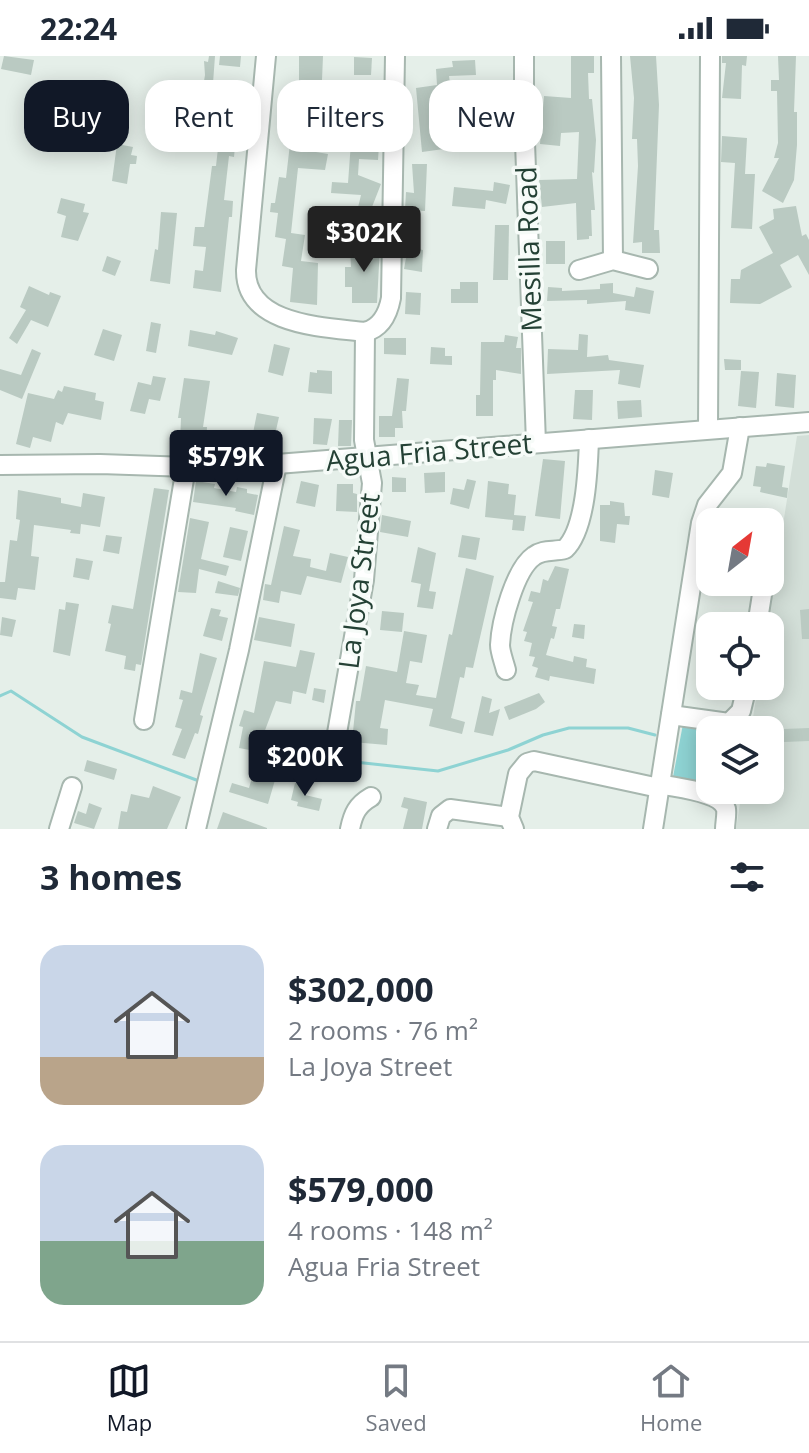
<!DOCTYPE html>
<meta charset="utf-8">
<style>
body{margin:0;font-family:"Open Sans",sans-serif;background:#f6f6f7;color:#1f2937;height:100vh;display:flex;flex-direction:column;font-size:30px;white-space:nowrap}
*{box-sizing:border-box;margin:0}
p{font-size:26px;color:#747a83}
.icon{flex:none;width:44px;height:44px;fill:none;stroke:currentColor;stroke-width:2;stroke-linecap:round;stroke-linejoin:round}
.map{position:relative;height:773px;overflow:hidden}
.details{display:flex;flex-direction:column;background:#fff;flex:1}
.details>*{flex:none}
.top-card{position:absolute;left:24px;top:24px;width:762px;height:72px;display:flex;gap:16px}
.needle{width:52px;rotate:31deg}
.tools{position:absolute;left:696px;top:452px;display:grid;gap:16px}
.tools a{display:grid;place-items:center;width:88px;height:88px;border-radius:16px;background:#fff;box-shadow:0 4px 20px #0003;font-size:40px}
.price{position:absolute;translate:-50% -68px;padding:0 18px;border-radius:8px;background:#111827;color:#fff;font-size:26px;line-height:52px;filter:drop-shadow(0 2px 4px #0008)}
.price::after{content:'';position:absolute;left:50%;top:48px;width:24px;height:18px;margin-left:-12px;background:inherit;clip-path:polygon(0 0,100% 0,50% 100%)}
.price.on{background:#222;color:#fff}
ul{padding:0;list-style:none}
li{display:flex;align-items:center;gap:24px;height:200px;padding:0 40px}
li span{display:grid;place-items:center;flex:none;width:224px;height:160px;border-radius:24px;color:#555}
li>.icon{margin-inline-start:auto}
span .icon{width:96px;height:96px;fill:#fffc;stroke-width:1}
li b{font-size:34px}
h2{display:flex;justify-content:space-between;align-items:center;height:96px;padding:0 40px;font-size:34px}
.chip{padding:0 28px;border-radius:24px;background:#fff;box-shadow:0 4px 20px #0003;font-size:28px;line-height:72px}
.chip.on{background:#111827;color:#fff}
.status{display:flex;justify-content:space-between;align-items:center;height:56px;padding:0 40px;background:#fff;direction:ltr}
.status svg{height:22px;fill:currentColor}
.tab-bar{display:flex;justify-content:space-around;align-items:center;height:112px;border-top:2px solid #e0e1e3;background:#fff;font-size:22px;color:#747a83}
.tab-bar a{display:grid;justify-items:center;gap:4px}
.tab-bar .on{color:#111827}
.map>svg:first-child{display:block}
</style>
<div class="status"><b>22:24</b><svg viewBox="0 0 49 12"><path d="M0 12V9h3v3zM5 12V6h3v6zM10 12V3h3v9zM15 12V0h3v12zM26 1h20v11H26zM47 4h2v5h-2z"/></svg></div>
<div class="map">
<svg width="809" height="773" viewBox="0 0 809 773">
<rect width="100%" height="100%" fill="#e5efe9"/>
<polygon fill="#d3dfd8" points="809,379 809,773 736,773 742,734 770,734 770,674 751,674 758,630 770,630 770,570 767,570 797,380"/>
<polygon fill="#8ed3d3" points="683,668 716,674 710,674 710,727 673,721"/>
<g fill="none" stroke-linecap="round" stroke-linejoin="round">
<g stroke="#8ed3d3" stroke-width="3">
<polyline points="0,640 11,635 82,681 199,725"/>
<polyline points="290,699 438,715 508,694 543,679 569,672 628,672 655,679"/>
</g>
</g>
<g fill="#bacac2">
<polygon points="4,0 34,4 31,19 1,13"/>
<polygon points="209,0 215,0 213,27 219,28 217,40 202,37 205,19 204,5 208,6"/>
<polygon points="220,0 241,0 240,11 219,9"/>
<polygon points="299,0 323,0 322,24 320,24 310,95 328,98 325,114 298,112 291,177 305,179 301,205 318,207 317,249 290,246 293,212 282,210 286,183 275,181 278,157 270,156 271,147 275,147 279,121 286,122 290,88 282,87 284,77 292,78 296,59 286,58 289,35 299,36"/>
<polygon points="571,0 594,0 594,17 588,17 589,43 592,43 596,84 594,117 592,116 595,154 591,154 592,180 589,180 589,183 577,184 576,147 542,151 539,124 577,123 579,76 561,77 560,90 540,88 544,40 571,42"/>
<polygon points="630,0 656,0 659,49 654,174 659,174 660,197 642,197 642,186 633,187 638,110 637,83 632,83 634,42"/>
<polygon points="722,0 747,0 746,10 742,9 741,43 722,42 726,7 722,7"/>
<polygon points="778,0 796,0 794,56 797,56 797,89 794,124 783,147 762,135 779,102 774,102 778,87 777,35 771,35 771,24 779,24"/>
<polygon points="354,1 372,2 371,19 354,19"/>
<polygon points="475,4 476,19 449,20 451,34 439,36 441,54 493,48 494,24 509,24 508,64 512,63 513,79 495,80 494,69 476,70 475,64 447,67 451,92 422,96 416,32 437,29 436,13 453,11 452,5"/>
<polygon points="343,35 362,36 361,43 374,43 374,58 356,58 355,81 340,80"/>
<polygon points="221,43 239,45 234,101 229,100 224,144 233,145 232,161 229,161 221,236 193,232 195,214 203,215 206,191 193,190 195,171 204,171 212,110 216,110 220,74 192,70 193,61 219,65"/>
<polygon points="722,80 747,82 745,118 755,118 752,173 731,172 735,107 721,106"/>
<polygon points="351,86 379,89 378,104 359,103 358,119 381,128 370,156 380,159 379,175 354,168 361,139 331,137 332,126 348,127"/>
<polygon points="117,88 133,91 131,99 137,100 136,108 130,108 127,128 112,125"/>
<polygon points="412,108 427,108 425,155 405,154 406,136 414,137"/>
<polygon points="494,126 510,129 506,148 486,144 485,153 452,150 454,131 493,135"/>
<polygon points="61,142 85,148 83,156 89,157 78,185 61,181 66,160 57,157"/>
<polygon points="796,150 802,180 806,178 809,184 809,219 798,199 780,209 792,231 760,248 730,247 731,223 740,223 741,214 773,197 759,171 774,163 773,153"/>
<polygon points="161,156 177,157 170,228 150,225 155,193 158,194"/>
<polygon points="495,169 509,169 508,224 493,224"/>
<rect x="546" y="185" width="19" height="23"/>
<polygon points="350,190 380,190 377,247 352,247 352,231 345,231 345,211 351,211"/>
<polygon points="408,191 423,194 422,216 404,213"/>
<polygon points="107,200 121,205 115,220 102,215"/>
<polygon points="460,226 478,226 478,247 451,247 451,233 460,233"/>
<polygon points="613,227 613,237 634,241 636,231 654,235 650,258 625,254 626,245 587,248 587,244 547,245 548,231 562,232 562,235 600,233 600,228"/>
<polygon points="29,230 49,239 50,236 61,240 48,271 31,264 17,288 9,282 26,254 20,251"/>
<polygon points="406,236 421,237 420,259 405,258"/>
<polygon points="151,266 161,268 156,297 146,295"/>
<polygon points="103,273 122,279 114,305 94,299"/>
<polygon points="190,274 215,279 216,275 238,282 232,299 188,290"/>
<polygon points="579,278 588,279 587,301 608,299 609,304 644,309 640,332 618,328 620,314 547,318 548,293 578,294"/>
<polygon points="505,279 518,281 516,292 521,292 521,318 496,314 496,324 493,324 493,360 476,360 476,339 480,339 481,286 504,286"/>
<polygon points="384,282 406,282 406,299 384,298"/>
<polygon points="274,288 290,292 283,320 268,316"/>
<polygon points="431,291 445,292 445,300 452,300 452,309 430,308"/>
<polygon points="32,293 41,297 22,343 0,334 0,313 21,319"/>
<polygon points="724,303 741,304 741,314 725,314"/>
<polygon points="317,314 332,315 332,338 308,336 310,316 317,317"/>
<polygon points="741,315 759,316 756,352 738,350"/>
<polygon points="777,317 796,319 794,352 775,350"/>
<polygon points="153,320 166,322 160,345 149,343 145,358 130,355 138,326 151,329"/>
<polygon points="184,322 210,325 203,371 207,371 206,389 180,388 181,362 178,362"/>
<polygon points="397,322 409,323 406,355 402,355 403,372 395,372 395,381 379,381 379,360 392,360"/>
<polygon points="64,330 96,337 95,344 104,346 101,364 68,357 63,369 56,366 51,386 33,381 30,392 16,388 28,337 54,343 58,334 62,336"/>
<polygon points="575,334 593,334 592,364 573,363"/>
<polygon points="641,344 642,361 618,363 617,345"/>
<polygon points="257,357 279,361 272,392 251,387"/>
<polygon points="314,362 332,363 327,389 313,388"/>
<polygon points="339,364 352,364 351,390 338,390"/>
<polygon points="543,403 565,405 560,463 535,460"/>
<polygon points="767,407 785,410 782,431 788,432 787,442 760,436 761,431 753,430 756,410 766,411"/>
<polygon points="655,414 673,417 669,442 652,439"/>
<polygon points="445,416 445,436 425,437 424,417"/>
<polygon points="392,421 406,422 406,436 392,436"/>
<polygon points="467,423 476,425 469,453 450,448 453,432 464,434"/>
<polygon points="196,425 215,428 214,432 236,436 237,431 247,433 247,437 258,439 254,459 235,455 236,452 193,446"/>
<polygon points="301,425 319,429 315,451 296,447"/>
<polygon points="488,425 509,428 508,438 516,439 514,459 526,460 524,475 512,474 513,464 485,461"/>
<polygon points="337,428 353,428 353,437 357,438 357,456 336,455"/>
<polygon points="154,432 169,434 141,609 136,608 135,615 124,613 126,600 105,595 111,568 108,567 112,549 133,553"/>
<polygon points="18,434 61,442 61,447 81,451 83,437 105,441 100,471 81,468 80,478 70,477 71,474 34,469 31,500 39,501 35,534 18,532 16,544 0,542 0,526 5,526 10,484 17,485 20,464 16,463"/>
<polygon points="610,445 624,447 625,460 630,460 629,469 617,468 615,487 600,485 600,449 610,449"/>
<polygon points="382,459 411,465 408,481 380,476"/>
<polygon points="190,462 209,466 201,503 229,510 226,520 199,513 196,537 178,536"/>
<polygon points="284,470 300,474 293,500 311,503 310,511 326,515 330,497 348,501 341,527 307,520 301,539 281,535 279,547 263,544 265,528 271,529"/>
<polygon points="230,471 248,475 241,505 223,501"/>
<polygon points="106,479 122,481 119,498 103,495"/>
<polygon points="462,479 480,482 476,504 458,501"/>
<polygon points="418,491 436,497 429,535 436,536 433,553 417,551 421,528 411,526"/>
<polygon points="76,502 93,505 89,524 73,521"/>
<polygon points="555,510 569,513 560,553 556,553 552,570 557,571 554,583 551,582 546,599 573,606 574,600 587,603 586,611 596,613 594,628 550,620 549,625 535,621 538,612 532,610 535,601 529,600 532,587 524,585 527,576 523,575 533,546 528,545 531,535 540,537 543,523 548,525"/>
<polygon points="466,512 494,520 473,612 466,611 464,622 460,621 453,654 451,662 465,666 462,678 429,670 433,653 385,644 380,672 388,673 387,689 352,686 356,645 360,645 366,610 397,616 404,575 427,579 422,607 410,605 406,627 419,629 416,639 436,642 449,578 452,579"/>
<polygon points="218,525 240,532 238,540 215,537"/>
<polygon points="66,546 79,548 70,600 53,596 59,553 65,554"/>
<polygon points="211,552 221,554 219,560 228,562 222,585 203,580"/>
<polygon points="809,553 809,583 802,583 800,554"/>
<polygon points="382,555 404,557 402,576 380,574"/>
<polygon points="2,561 16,564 12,581 0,579"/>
<polygon points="259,561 295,568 291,591 254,584"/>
<polygon points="574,568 585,569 584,583 572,581"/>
<polygon points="300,594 315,597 306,638 293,635 291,648 276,645 264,677 270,678 266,697 239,692 243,671 239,670 244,654 254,657 264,605 296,611"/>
<polygon points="200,597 217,602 200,659 203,660 198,678 195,677 185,703 172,699 182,673 175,671 183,644 179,643 181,634 192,637"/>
<polygon points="314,632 326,634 324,647 312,644"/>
<polygon points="539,637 545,646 536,653 509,664 504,651"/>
<polygon points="482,640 492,643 489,657 500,653 493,680 474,676"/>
<polygon points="809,672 809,685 784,686 784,673"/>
<polygon points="87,704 117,713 114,724 84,715"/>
<polygon points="257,704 284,711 281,726 275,724 268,748 229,736 232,727 249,732"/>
<polygon points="295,727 307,730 305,739 322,743 319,755 297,750 298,746 291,744"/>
<polygon points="153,730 181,741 167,773 118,773 121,755 127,756 131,738 149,742"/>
<polygon points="404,741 427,746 422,773 403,773 408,753 401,751"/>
<polygon points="89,747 102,752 94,773 74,767 78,755 86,758"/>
<polygon points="223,756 267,772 267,773 217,773"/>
</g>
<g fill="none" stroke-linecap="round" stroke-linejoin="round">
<defs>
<g id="minor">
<path d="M266,0l-20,214c-1,56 79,57 119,62 16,-4 23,-18 26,-34l4,-242"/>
<polyline points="524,0 524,59 536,387"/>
<polyline points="611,0 613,204"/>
<polyline points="579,214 613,204 648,213"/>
<polyline points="708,373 710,0"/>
<polyline points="0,409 100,408 189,411 277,408 809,366"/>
<polyline points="757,570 764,526"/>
<path d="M506,614c-2,-8 -6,-18 -6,-25 1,-23 15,-76 34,-89 9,-7 20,-4 31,-7 21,-20 23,-80 24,-110"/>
<polyline points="671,659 729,667 741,655 747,630"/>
<polyline points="144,664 186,411"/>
<polyline points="337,677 364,524 372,427 364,384 365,276"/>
<path d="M660,728c16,4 61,7 66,25 1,6 -1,14 -1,20"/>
<polyline points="59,773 72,731"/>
<polyline points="196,773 239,594 277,408"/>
<path d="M350,773c3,-15 7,-24 21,-32"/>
<polyline points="437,773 441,760 450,753 509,761"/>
<polyline points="514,773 509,761 518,718 527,707 534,705 659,732"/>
<polyline points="653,773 701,467 707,449 732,417 740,371"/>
</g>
</defs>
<use href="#minor" stroke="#a7b7af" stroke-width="22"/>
<use href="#minor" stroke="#fff" stroke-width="18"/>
</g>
<g text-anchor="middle" stroke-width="7" stroke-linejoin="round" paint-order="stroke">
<g font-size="28" fill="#244135" stroke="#f6fbf8">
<text transform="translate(529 193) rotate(-92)" y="10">Mesilla Road</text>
<text transform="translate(429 396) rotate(-5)" y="10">Agua Fria Street</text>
<text transform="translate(359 525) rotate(-83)" y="10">La Joya Street</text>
</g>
</g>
</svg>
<div class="tools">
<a><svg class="needle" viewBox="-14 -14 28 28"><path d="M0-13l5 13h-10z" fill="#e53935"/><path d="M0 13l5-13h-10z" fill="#747a83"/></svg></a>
<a><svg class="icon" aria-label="locate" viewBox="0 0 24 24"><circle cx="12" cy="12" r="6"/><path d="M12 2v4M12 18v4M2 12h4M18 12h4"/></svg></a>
<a><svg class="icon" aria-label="layers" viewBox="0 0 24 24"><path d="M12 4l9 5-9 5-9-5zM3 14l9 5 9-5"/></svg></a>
</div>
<b class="price on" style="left:364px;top:218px">$302K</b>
<b class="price" style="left:226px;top:442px">$579K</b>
<b class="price" style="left:305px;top:742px">$200K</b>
<div class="top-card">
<a class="chip on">Buy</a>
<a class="chip">Rent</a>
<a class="chip">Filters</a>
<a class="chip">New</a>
</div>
</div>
<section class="details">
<h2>3 homes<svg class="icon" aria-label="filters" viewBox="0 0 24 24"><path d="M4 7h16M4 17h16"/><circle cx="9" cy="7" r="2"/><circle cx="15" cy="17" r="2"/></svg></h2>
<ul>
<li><span style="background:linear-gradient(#c9d6e8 70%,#b9a48a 0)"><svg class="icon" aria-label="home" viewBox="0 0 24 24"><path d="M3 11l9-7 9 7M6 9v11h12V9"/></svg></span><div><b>$302,000</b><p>2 rooms · 76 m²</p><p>La Joya Street</p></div></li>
<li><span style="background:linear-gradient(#c9d6e8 60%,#7fa58c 0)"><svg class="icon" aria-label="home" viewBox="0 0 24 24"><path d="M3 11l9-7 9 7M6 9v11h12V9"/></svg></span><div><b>$579,000</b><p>4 rooms · 148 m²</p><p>Agua Fria Street</p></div></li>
</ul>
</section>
<nav class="tab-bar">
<a class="on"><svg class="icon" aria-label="map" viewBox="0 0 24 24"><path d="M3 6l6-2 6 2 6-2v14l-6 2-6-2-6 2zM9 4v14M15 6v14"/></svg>Map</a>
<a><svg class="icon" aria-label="saved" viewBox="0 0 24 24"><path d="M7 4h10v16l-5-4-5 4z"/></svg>Saved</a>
<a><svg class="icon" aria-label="home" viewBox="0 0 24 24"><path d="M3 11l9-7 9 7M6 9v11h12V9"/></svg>Home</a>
</nav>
